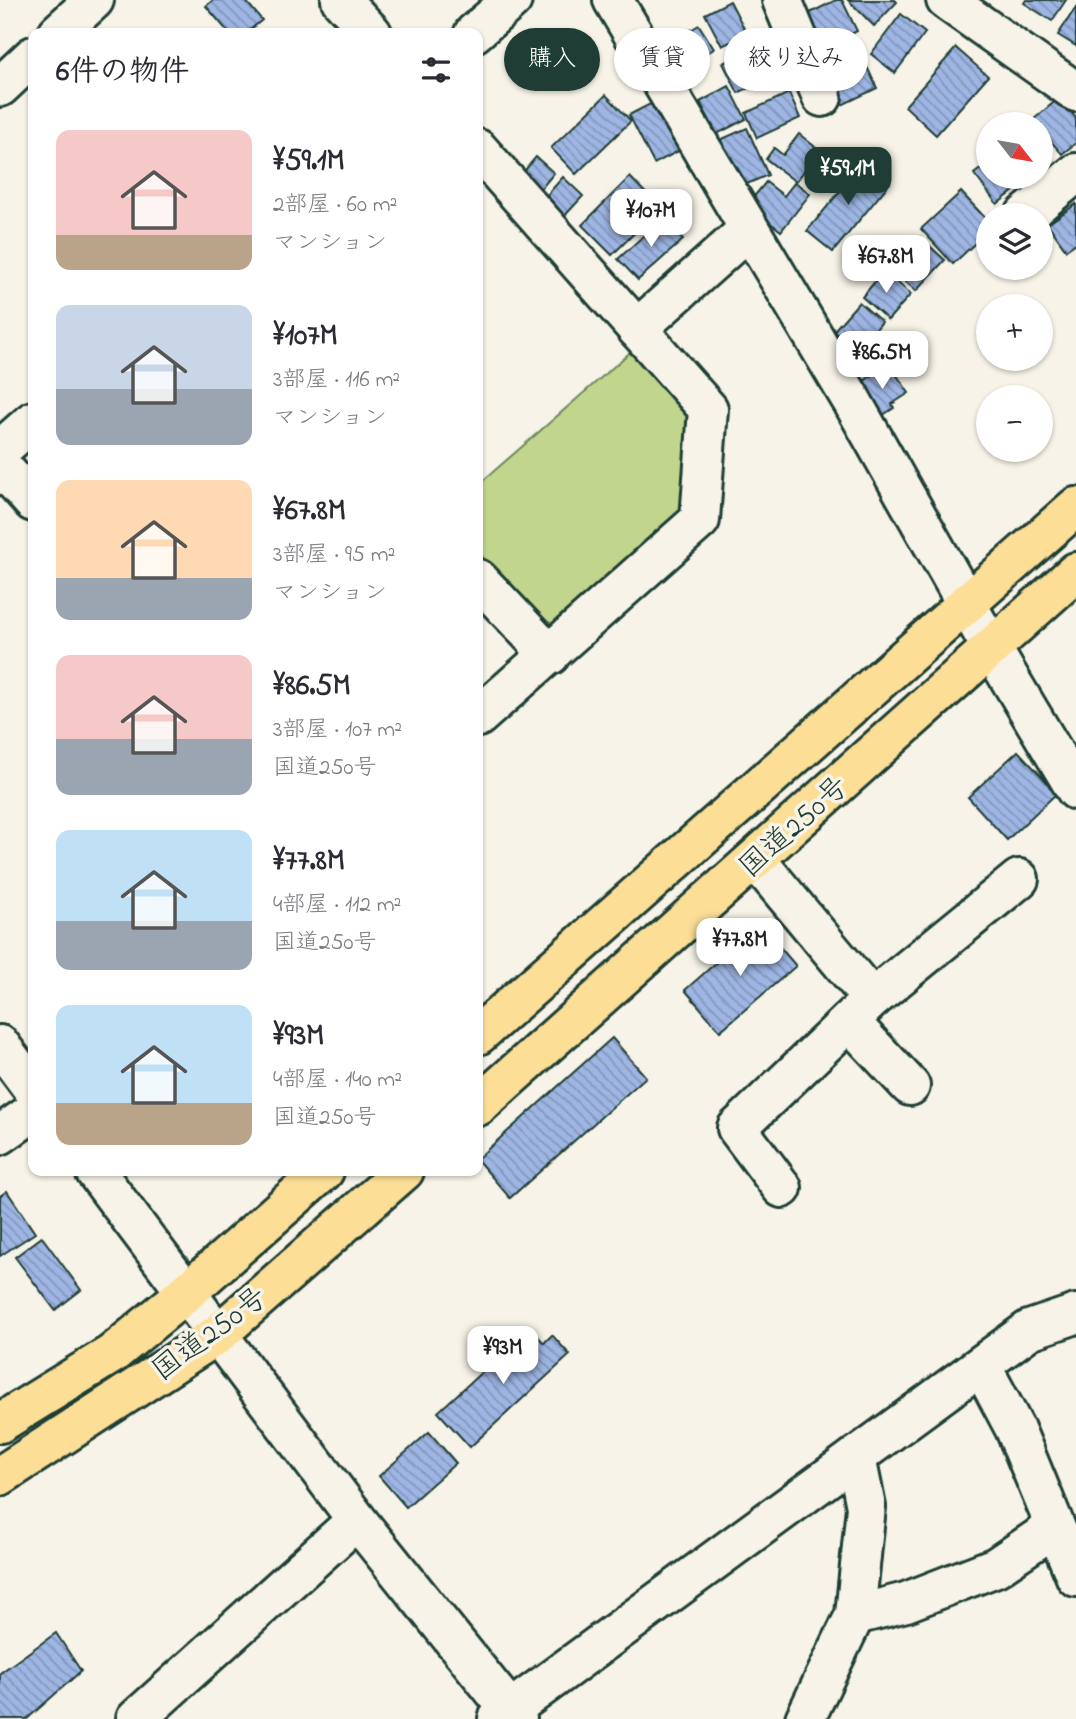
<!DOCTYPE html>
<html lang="ja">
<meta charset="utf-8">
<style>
body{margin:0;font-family:"Indie Flower","Klee One",sans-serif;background:#f7f7f7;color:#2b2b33;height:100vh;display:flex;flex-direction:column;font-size:26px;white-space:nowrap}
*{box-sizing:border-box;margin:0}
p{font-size:23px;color:#7c7c81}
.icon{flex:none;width:38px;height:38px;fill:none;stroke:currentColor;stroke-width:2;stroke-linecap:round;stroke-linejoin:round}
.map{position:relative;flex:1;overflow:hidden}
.side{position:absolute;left:28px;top:28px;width:455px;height:1148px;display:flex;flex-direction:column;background:#fff;border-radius:14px;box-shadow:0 2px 5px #0004}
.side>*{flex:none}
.banner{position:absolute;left:504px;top:28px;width:466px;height:63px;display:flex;gap:14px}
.needle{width:46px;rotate:121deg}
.buttons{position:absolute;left:976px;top:112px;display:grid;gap:14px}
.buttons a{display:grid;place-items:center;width:77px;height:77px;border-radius:50%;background:#fff;box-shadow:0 2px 5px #0004;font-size:35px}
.price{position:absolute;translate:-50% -60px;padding:0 16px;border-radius:14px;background:#fff;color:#222;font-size:23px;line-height:46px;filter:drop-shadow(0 2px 4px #0008)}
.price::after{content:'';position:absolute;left:50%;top:42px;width:21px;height:16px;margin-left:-10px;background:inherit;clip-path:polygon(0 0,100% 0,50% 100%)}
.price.selected{background:#1f3d34;color:#fff}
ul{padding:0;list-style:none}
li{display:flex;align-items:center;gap:21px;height:175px;padding:0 28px}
li span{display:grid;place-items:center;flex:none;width:196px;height:140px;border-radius:14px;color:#555}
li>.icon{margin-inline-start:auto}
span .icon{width:84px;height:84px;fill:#fffc;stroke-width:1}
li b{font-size:30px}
h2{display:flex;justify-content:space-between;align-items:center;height:84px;padding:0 28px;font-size:30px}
.chip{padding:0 24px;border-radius:32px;background:#fff;box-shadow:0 2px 5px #0004;font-size:24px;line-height:63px}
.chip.selected{background:#1f3d34;color:#fff}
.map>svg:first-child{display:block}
</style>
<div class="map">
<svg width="1076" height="1719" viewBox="0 0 1076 1719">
<defs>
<pattern id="building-back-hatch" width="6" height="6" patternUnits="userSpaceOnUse" patternTransform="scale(1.75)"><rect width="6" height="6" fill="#9fb6e4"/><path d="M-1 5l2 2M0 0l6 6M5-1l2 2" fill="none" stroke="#8195ba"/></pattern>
</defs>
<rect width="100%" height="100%" fill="#f7f3e8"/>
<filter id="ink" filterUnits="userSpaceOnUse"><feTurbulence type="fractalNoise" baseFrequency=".0143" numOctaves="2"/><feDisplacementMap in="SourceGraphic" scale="14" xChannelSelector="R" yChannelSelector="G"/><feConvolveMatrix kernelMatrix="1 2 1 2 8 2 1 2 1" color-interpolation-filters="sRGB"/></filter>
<g filter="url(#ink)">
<polygon fill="#c1d68c" stroke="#708a60" stroke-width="2" points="634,349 694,420 683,516 558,626 540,619 478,552 478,485"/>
<g fill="url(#building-back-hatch)" stroke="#1f3d34" stroke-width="2">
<polygon points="213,0 245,0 262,20 246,33 229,33 206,6"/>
<polygon points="836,0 842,0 857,31 819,51 802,17"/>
<polygon points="848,0 895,0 897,2 874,26"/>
<polygon points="1026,0 1066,0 1052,21 1024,3"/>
<polygon points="730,1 747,34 722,46 705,14"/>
<polygon points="1076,7 1076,46 1058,35"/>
<polygon points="901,14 925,33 895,73 871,54"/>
<polygon points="699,25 714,49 671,74 657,50"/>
<polygon points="765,43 780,73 738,93 723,63"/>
<polygon points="956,48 988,76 936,135 905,106"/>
<polygon points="859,50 877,88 842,105 825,66"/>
<polygon points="729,86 746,119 717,134 700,102"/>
<polygon points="789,93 800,118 757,138 746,113"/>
<polygon points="606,95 631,121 576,174 551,148"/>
<polygon points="1059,98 1076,118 1076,143 1062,154 1041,130 1041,124 1037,124 1033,120"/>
<polygon points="660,99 686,147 654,164 629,115"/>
<polygon points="747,128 768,175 733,190 713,143"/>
<polygon points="799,134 819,150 796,182 766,159 774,148 783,155"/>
<polygon points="536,157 554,173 533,198 515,182"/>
<polygon points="864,162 890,183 833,252 807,231"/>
<polygon points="989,162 989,177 1032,177 997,204 974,174"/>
<polygon points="563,177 583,196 559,222 539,204"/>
<polygon points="630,177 660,208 612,255 582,225"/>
<polygon points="766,182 784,196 795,182 810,194 781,231 747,205"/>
<polygon points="961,192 989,222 989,230 953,264 921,229"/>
<polygon points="1076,204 1076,243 1066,250 1048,224"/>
<polygon points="663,218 683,240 638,280 618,259"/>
<polygon points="920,237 945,260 916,291 891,268"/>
<polygon points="884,271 911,294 888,320 862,297"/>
<polygon points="859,302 882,322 853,355 830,335"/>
<polygon points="889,364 909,393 892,404 894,408 877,419 855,387"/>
<polygon points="1018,751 1057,793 1007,840 968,797"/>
<polygon points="760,924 796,966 720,1031 685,990"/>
<polygon points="612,1038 646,1077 510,1198 478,1161 478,1158"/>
<polygon points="7,1191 35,1233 0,1256 0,1196"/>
<polygon points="42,1237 81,1290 55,1310 15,1257"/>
<polygon points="530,1328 544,1343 552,1335 570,1355 470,1447 438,1412"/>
<polygon points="429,1432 456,1463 406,1507 379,1476"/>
<polygon points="56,1633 81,1671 27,1719 0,1719 0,1673"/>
</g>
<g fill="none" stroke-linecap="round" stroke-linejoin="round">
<defs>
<g id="minor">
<polyline points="341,0 372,33"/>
<polyline points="613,0 852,401 992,649 1076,790"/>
<polyline points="782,0 822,97"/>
<polyline points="946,0 1076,92"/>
<polyline points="58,33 94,0"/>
<polyline points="474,33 512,0"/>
<polyline points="0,87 33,56"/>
<polyline points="478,149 708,409 700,520 478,717"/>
<polyline points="1025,215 1076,173"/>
<polyline points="637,329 749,229"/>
<polyline points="0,450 33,421"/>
<polyline points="0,465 33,502"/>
<polyline points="478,579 550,655"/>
<polyline points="756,860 872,999"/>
<polyline points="849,1021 910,1086"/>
<polyline points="0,1045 33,1089"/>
<polyline points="0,1135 33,1112"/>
<polyline points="95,1171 357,1520 517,1719"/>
<polyline points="782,1188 737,1128 872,999 1019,879"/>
<polyline points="975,1370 990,1382 1015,1429 1076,1577"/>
<polyline points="855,1615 906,1602 996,1567 1055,1527"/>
<polyline points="136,1719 357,1520"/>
<polyline points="498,1719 1029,1330 1076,1314"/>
<polyline points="805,1719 855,1615 866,1507 856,1457"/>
</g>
<g id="highway">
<polyline points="478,1035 1076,507"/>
<polyline points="478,1106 1076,572"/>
<polyline points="0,1423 112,1354 187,1292 324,1171"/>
<polyline points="0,1476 217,1335 404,1171"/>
</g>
</defs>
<use href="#minor" stroke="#1f3d34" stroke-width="44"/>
<use href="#highway" stroke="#1f3d34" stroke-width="44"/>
<use href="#minor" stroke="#f7f3e8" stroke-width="38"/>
<use href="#highway" stroke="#fcde96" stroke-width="38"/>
</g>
</g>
<g text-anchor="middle" stroke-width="7" stroke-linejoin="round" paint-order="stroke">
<g font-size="30" fill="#1f3d34" stroke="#f7f3e8">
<text transform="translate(793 826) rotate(-42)" y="10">国道250号</text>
<text transform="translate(209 1333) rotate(-37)" y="10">国道250号</text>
</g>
</g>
</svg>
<div class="buttons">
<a><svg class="needle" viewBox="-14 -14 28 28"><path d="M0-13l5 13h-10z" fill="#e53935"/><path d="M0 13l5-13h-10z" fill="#7c7c81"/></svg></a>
<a><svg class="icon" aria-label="layers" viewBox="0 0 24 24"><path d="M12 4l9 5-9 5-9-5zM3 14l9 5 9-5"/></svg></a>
<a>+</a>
<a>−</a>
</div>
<b class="price selected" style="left:848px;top:207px">¥59.1M</b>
<b class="price" style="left:651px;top:249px">¥107M</b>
<b class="price" style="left:886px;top:295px">¥67.8M</b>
<b class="price" style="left:882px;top:391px">¥86.5M</b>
<b class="price" style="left:740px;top:978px">¥77.8M</b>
<b class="price" style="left:503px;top:1386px">¥93M</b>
<div class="banner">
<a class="chip selected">購入</a>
<a class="chip">賃貸</a>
<a class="chip">絞り込み</a>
</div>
<section class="side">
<h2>6件の物件<svg class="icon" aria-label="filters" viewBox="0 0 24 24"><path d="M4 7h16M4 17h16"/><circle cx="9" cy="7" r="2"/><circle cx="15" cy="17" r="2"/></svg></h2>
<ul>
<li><span style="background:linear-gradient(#f6c9c9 75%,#b9a48a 0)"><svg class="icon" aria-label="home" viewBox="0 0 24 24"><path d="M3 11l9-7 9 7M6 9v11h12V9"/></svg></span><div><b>¥59.1M</b><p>2部屋 · 60 m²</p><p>マンション</p></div></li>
<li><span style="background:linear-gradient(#c9d6e8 60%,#9aa5b1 0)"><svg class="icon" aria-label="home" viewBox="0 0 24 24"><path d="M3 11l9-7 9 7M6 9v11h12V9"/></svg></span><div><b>¥107M</b><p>3部屋 · 116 m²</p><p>マンション</p></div></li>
<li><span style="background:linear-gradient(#ffd9b3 70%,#9aa5b1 0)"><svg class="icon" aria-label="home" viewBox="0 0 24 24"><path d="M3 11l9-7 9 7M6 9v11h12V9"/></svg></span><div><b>¥67.8M</b><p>3部屋 · 95 m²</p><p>マンション</p></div></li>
<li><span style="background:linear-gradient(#f6c9c9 60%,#9aa5b1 0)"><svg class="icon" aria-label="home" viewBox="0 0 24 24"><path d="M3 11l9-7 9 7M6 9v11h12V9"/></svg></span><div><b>¥86.5M</b><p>3部屋 · 107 m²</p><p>国道250号</p></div></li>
<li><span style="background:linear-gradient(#bfe0f5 65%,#9aa5b1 0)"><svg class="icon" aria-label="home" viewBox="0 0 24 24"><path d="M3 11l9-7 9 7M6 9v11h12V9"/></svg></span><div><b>¥77.8M</b><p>4部屋 · 112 m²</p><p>国道250号</p></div></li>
<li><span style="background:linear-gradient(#bfe0f5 70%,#b9a48a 0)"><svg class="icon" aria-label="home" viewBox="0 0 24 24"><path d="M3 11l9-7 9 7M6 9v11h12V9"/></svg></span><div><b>¥93M</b><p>4部屋 · 140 m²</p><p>国道250号</p></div></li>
</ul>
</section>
</div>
